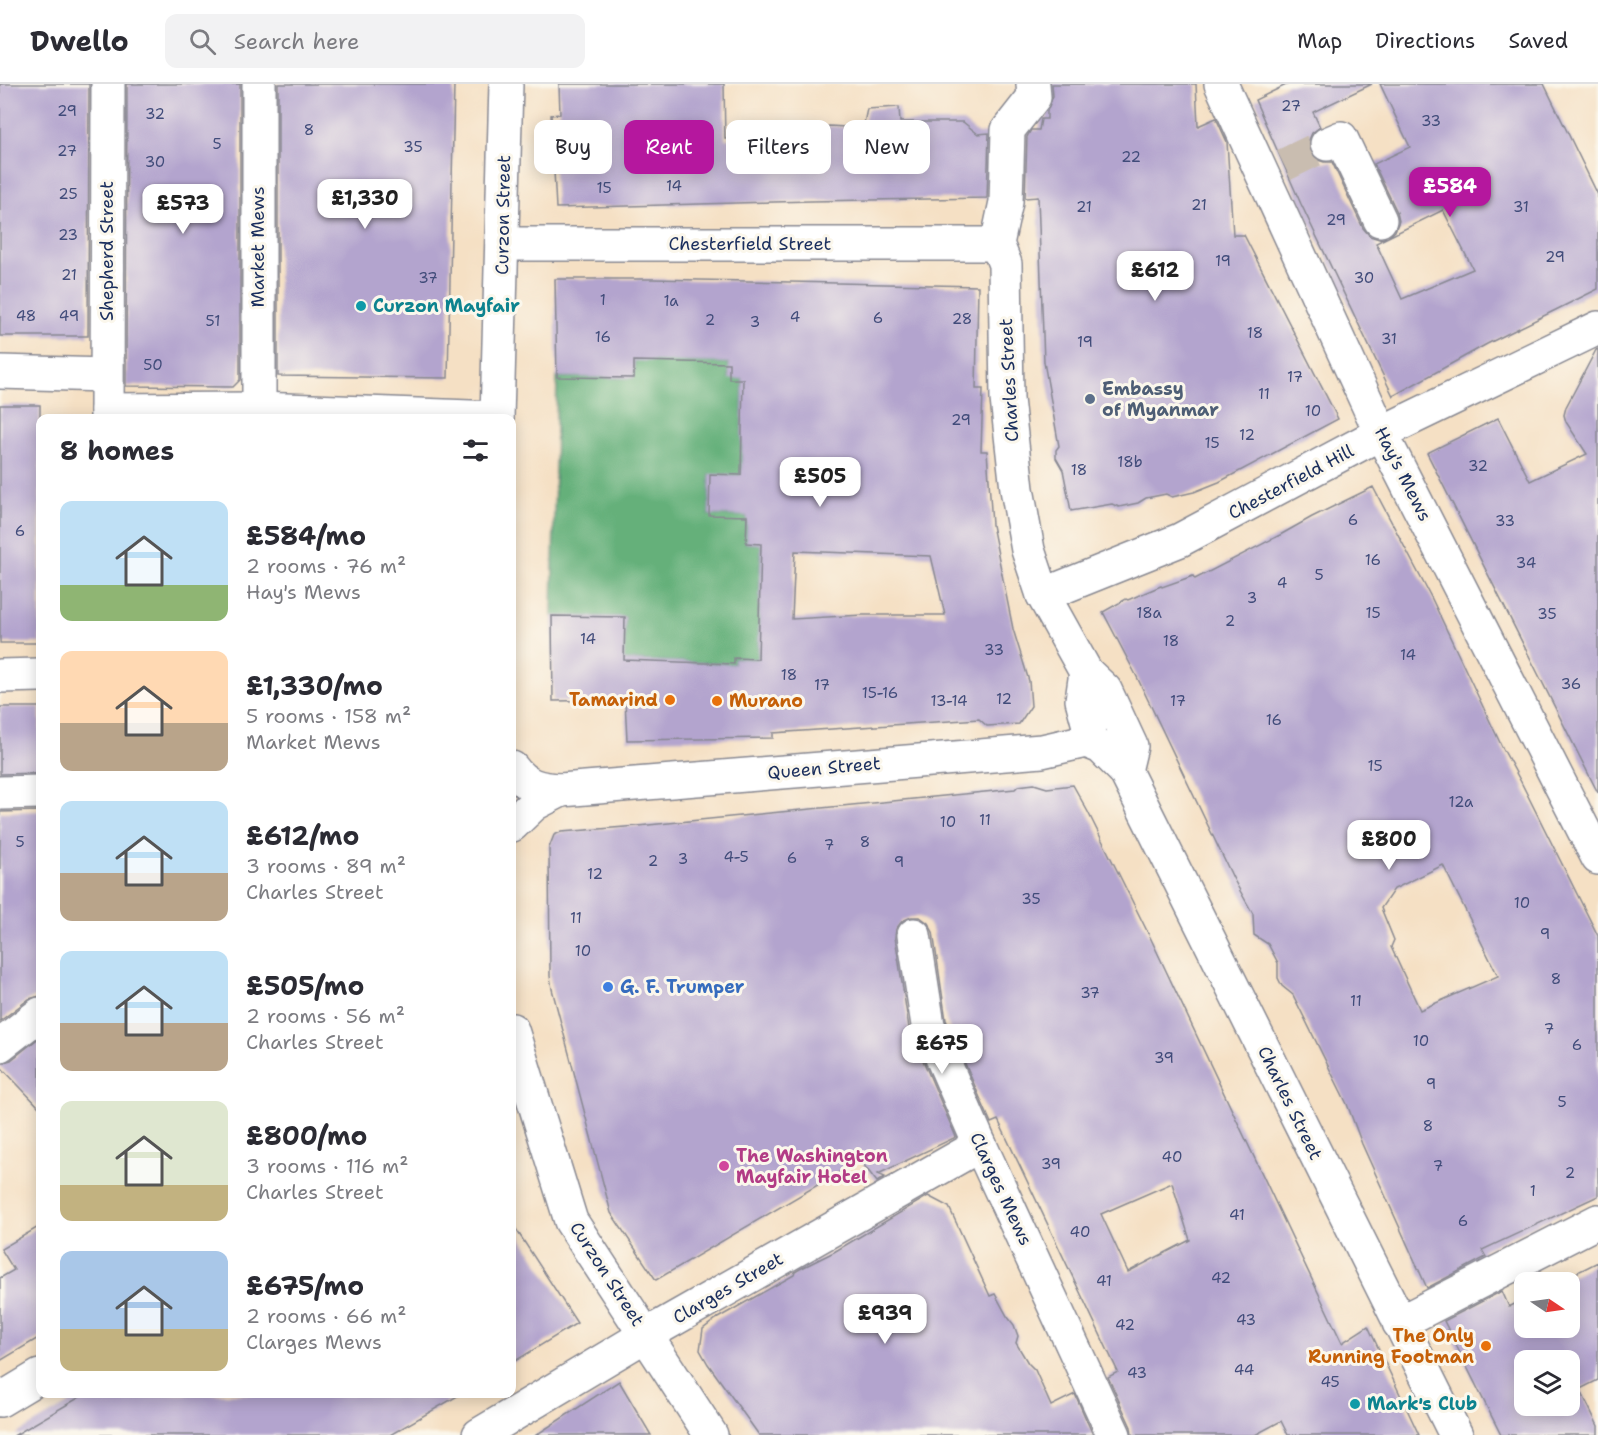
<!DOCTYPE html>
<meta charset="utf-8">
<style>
body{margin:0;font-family:"Shantell Sans",sans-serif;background:#f2f2f3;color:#2b2b33;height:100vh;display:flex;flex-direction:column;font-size:22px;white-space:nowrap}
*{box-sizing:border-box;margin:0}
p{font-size:20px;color:#7c7c81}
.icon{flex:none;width:33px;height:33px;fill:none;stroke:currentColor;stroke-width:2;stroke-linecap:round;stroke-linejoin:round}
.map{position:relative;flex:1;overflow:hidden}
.drawer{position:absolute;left:36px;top:330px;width:480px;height:984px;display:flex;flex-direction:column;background:#fff;border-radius:12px;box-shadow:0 3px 15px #0003}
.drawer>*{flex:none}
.guide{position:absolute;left:534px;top:36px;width:570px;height:54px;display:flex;gap:12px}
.needle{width:39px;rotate:103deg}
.buttons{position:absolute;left:1514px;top:1188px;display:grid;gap:12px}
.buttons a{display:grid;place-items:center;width:66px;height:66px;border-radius:12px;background:#fff;box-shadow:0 3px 15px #0003;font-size:30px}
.price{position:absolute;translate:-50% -51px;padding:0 14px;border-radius:12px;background:#fff;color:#222;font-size:20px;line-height:39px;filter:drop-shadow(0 2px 3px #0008)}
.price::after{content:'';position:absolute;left:50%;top:36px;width:18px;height:14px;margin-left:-9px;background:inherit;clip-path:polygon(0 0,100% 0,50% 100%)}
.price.current{background:#b5179e;color:#fff}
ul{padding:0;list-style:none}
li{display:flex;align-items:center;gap:18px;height:150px;padding:0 24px}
li span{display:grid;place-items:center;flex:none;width:168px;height:120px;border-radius:12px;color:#555}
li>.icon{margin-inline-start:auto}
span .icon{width:72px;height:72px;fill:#fffc;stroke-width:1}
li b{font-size:26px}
h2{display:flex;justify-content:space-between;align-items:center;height:72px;padding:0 24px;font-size:26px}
.chip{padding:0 21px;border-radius:12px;background:#fff;box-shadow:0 3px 15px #0003;font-size:21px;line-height:54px}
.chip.current{background:#b5179e;color:#fff}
header{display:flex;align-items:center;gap:36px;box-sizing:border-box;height:84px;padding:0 30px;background:#fff;border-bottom:2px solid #e1e1e2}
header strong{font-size:28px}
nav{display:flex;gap:33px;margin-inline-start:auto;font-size:21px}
.search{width:420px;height:54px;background:#f2f2f3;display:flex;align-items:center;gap:15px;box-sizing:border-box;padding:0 21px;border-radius:12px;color:#7c7c81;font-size:22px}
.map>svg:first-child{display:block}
</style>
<header>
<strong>Dwello</strong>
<div class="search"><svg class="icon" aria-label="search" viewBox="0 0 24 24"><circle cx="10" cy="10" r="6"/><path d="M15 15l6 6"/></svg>Search here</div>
<nav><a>Map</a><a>Directions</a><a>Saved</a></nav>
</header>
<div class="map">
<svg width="1598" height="1351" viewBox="0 0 1598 1351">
<rect width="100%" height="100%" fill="#fbf7ec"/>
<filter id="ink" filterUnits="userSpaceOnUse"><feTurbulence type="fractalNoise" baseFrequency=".0167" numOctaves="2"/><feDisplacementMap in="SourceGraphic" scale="12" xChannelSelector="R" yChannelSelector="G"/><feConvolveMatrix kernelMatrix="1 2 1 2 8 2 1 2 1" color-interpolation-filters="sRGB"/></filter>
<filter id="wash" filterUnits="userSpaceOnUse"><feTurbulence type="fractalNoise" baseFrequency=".008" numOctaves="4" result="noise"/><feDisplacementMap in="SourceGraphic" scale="24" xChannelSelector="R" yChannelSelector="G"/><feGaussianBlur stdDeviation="1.35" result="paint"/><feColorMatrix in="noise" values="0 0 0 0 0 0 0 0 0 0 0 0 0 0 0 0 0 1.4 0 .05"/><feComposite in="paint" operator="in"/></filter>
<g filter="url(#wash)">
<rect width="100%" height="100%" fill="#f5e0c4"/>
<polygon fill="#65b07a" stroke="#40706c" stroke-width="1.5" points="635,268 688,278 729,279 729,294 743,295 741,391 710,391 709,431 747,432 746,459 761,460 758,575 734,574 734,580 624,576 625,533 552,532 557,293 634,294"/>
<g id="blocks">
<g fill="#b3a4ce" fill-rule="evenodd">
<polygon points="0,0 89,0 88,252 0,252"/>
<polygon points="127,0 240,0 240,296 233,303 126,302"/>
<polygon points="278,0 454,0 448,294 278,292"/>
<polygon points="559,0 724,0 725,55 753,55 753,59 815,51 829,42 863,44 867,25 899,23 900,38 963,38 978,50 989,49 987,114 811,117 556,124 551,31 560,30"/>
<polygon points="1052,0 1196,0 1198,42 1216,34 1227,58 1233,151 1244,151 1338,335 1219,398 1194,408 1172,413 1166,410 1146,414 1138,419 1119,423 1112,420 1071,427 1063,386 1056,374 1056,366 1059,362 1044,278 1038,113 1025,114 1027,53 1031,46 1039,46 1041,35 1047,35 1047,27 1053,12"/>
<path d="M1288,0h84l-59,28 7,15 -8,6 -4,9 2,9 5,8 9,3h8l31,66 7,8 9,3 9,-2 7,-6 4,-10 -2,-9 -23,-48 36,-17 -30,-63h164l54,111v94l-111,55 -94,52 -92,-192 -46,-104zM1443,126l30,59 -71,30 -26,-56z"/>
<path d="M555,195h97l326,7 -2,103h7l-2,62h6l5,74 21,104 16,52 2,25 -12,18 -32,2 -8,-7 -206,14v5l-146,2 -2,-40 -72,1 -1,-85 73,1 -1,43 110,4v-6l24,1 3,-115 -15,-1 1,-27 -38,-1 1,-41 31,1 2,-96h-14v-16l-95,-2v17l-77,-1zM795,467l136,5 14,59h-82l-71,4z"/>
<polygon points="1598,265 1598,709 1427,369 1498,334 1530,397 1587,370 1566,338 1564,331 1566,323 1596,266"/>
<rect x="0" y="321" width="40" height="238"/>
<path d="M1373,403l59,112 71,150 18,33 77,154v260l-116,54 4,7 -59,31 -65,-144 -15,-40 -54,-109 -11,-9 -4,-8v-15l-10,-19 -14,-9 -1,-21 -19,-34 -97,-203 -34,-65 23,-13 2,1 33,-14 1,1 31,-11 2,3 85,-44 32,-18zM1443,781l55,111 -78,34 -29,-63 3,-7 -13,-32 13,-19z"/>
<polygon points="0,623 40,623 40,689 0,690"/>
<path d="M1034,700l13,4 26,-3 15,27 62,125 192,406 26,-17 51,109h-131l-7,-14 -26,14h-123l-1,-8 -23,-50 10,-5 -120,-252 -7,3 -45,-103 -13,-88 -5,-9 -8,-6h-9l-9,4 -6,8 -1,8 14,91 47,109 -78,37 7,3 -8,5 -17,-22 -204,120 -45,-67 -59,-224 -2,-13 -1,-128 5,-13 7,-3 77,-6 377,-37 3,-3zM1172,1099l18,57 -62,32 -27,-58z"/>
<polygon points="40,727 40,912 29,915 0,937 0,728"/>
<polygon points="40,953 40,1024 0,982 0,979 11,976"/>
<polygon points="928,1112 949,1123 990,1212 995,1210 1007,1232 1014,1241 1018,1252 1016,1259 1028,1279 1035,1286 1051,1322 1075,1310 1093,1351 759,1351 708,1280 700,1266 703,1245 716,1235 794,1191 795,1188 800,1185 834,1168"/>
<polygon points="512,1139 577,1239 512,1279"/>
<polygon points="40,1142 40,1253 0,1277 0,1194 14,1186 1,1165"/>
<path d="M1598,1178v118l-18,9 18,37v9h-97l-57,-114 58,-30 7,16 15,-8v29h45v-46h-11zM1524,1276h45v46h-45z"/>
<polygon points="619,1297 651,1351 536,1351"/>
<polygon points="85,1310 461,1310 390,1351 15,1351"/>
</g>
</g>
</g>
<g filter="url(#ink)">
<use href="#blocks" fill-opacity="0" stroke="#888891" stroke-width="1.5"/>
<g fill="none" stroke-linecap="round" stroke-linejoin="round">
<polyline stroke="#c9bdb0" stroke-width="33" stroke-dasharray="33 16" stroke-linecap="butt" points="1284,81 1327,60"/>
<defs>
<g id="minor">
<polyline points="1033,0 1034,13 1008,46 1006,118 997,160 1005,180 1007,315 1017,405 1028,466 1043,511 1086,588 1105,606 1131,662 1125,687"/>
<polyline points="1221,0 1381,349 1598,774"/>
<polyline points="1327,60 1341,54 1380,136"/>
<polyline points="502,160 997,160"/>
<polyline points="0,288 106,291"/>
<polyline points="107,326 259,325 497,334"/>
<polyline points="107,334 108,0"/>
<polyline points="259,334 259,0"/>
<polyline points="497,334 506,0"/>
<polyline points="1043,511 1180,456 1381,349 1598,244"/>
<polyline points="0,592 40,591"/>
<polyline points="1086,657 1089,642 1082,616 1086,588"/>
<path d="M512,684c13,18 27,21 49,22l481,-39 44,-10 15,6 24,24 331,664"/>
<polyline points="0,709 40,708"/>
<polyline points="512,741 534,720 561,706"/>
<polyline points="914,851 928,941 980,1061 1114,1351"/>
<polyline points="512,946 571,1137 711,1351"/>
<polyline points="0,961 40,930"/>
<polyline points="1399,1239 1598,1137"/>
<polyline points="0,1316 40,1292"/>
<polyline points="479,1351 646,1251 980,1061"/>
</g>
</defs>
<use href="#minor" stroke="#888891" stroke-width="36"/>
<use href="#minor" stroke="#fff" stroke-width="33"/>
</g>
</g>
<g fill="#0f9aa8" stroke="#fbf7ec" stroke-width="2">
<circle cx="361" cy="222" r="6"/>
<circle cx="1355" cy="1320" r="6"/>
</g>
<circle fill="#5c6f8a" stroke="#fbf7ec" stroke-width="2" cx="1090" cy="315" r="6"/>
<g fill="#e8710a" stroke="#fbf7ec" stroke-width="2">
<circle cx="670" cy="616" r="6"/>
<circle cx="717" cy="617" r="6"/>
<circle cx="1486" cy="1262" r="6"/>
</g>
<circle fill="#3f7fe0" stroke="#fbf7ec" stroke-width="2" cx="608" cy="903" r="6"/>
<circle fill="#d1479c" stroke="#fbf7ec" stroke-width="2" cx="724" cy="1082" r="6"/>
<g text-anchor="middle" stroke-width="6" stroke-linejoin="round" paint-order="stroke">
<g font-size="15" fill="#414c7a">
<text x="1291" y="27">27</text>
<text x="67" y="32">29</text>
<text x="155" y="35">32</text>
<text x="1431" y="42">33</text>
<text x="309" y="51">8</text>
<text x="217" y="65">5</text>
<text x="413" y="68">35</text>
<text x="67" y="72">27</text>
<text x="1131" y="78">22</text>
<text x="155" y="83">30</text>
<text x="674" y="107">14</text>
<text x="604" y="109">15</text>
<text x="68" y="115">25</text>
<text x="1199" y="126">21</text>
<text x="1084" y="128">21</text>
<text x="1521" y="128">31</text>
<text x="1336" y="141">29</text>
<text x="68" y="156">23</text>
<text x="1555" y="178">29</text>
<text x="1223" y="182">19</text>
<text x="69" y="196">21</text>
<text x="428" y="199">37</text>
<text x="1364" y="199">30</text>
<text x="603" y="221">1</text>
<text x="671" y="222">1a</text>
<text x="26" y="237">48</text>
<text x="69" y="237">49</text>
<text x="795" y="238">4</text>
<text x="878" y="239">6</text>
<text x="962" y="240">28</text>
<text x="710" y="241">2</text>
<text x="213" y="242">51</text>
<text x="755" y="243">3</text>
<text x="1255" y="254">18</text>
<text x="603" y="258">16</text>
<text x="1389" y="260">31</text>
<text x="1085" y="263">19</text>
<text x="153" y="286">50</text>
<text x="1295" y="298">17</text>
<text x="1264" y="315">11</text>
<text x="1313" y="332">10</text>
<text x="961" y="341">29</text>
<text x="1247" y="356">12</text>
<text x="1212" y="364">15</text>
<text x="1130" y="383">18b</text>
<text x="1478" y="387">32</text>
<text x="1079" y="391">18</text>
<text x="1353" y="441">6</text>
<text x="1505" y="442">33</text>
<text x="20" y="452">6</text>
<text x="1373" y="481">16</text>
<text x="1526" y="484">34</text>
<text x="1319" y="496">5</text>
<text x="1282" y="504">4</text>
<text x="1252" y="519">3</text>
<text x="1149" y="534">18a</text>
<text x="1373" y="534">15</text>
<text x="1547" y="535">35</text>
<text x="1230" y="542">2</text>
<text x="588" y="560">14</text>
<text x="1171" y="562">18</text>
<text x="994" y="571">33</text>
<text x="1408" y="576">14</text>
<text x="789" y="596">18</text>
<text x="1571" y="605">36</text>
<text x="822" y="606">17</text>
<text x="880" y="614">15-16</text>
<text x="1004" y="620">12</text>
<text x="949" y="622">13-14</text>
<text x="1178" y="622">17</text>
<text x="1274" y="641">16</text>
<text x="1375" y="687">15</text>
<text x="1461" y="723">12a</text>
<text x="985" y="741">11</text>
<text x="948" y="743">10</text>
<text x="20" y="763">5</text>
<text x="865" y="763">8</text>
<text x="829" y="766">7</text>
<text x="736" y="778">4-5</text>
<text x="792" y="779">6</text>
<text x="683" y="780">3</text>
<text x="653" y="782">2</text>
<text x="899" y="783">9</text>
<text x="595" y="795">12</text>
<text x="1031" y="820">35</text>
<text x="1522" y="824">10</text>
<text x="576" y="839">11</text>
<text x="1545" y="855">9</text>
<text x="583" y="872">10</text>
<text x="1556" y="900">8</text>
<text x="1090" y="914">37</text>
<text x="1356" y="922">11</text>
<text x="1549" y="950">7</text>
<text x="1421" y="962">10</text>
<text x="1577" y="966">6</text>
<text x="1164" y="979">39</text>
<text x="1431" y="1005">9</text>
<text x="1562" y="1023">5</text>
<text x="1428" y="1047">8</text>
<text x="1172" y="1078">40</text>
<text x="1051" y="1085">39</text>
<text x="1438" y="1087">7</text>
<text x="1570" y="1094">2</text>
<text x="1533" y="1112">1</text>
<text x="1237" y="1136">41</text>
<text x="1463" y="1142">6</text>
<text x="1080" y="1153">40</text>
<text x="1221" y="1199">42</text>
<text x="1104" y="1202">41</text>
<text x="1246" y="1241">43</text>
<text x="1125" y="1246">42</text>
<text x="1244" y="1291">44</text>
<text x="1137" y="1294">43</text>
<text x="1330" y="1303">45</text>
</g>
<g font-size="18" fill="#1b2f5e" stroke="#fbf7ec">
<text transform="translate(503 131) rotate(-89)" y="6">Curzon Street</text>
<text x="750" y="166">Chesterfield Street</text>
<text transform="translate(258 163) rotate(-90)" y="6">Market Mews</text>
<text transform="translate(107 167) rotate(-90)" y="6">Shepherd Street</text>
<text transform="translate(1009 296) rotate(-93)" y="6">Charles Street</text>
<text transform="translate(1403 390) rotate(63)" y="6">Hay's Mews</text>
<text transform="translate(1291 398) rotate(-28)" y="6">Chesterfield Hill</text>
<text transform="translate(824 684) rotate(-5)" y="6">Queen Street</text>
<text transform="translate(1290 1019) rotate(64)" y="6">Charles Street</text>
<text transform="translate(1001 1105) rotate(65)" y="6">Clarges Mews</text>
<text transform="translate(607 1190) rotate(57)" y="6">Curzon Street</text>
<text transform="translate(728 1204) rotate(-30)" y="6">Clarges Street</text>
</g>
<g font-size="18" font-weight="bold" fill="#0d838f" stroke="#fbf7ec" text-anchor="start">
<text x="373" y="228">Curzon Mayfair</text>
<text x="1367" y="1326">Mark's Club</text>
</g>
<g font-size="18" font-weight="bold" fill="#4e5e75" stroke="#fbf7ec" text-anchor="start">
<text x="1102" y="311">Embassy<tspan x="1102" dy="21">of Myanmar</tspan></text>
</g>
<g font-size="18" font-weight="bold" fill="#c56008" stroke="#fbf7ec" text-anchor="end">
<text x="658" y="622">Tamarind</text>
<text x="729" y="623" text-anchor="start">Murano</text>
<text x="1474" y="1258">The Only<tspan x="1474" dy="21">Running Footman</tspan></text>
</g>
<g font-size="18" font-weight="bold" fill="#366cbe" stroke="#fbf7ec" text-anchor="start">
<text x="620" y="909">G. F. Trumper</text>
</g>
<g font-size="18" font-weight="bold" fill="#b23c85" stroke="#fbf7ec" text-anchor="start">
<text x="736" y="1078">The Washington<tspan x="736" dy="21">Mayfair Hotel</tspan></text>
</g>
</g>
</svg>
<div class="buttons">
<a><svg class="needle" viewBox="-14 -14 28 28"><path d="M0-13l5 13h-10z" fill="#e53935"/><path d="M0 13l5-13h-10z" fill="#7c7c81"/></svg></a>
<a><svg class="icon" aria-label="layers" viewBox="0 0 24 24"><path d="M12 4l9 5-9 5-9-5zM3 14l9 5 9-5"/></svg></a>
</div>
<b class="price current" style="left:1450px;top:134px">£584</b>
<b class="price" style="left:365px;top:146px">£1,330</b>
<b class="price" style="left:183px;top:151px">£573</b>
<b class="price" style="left:1155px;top:218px">£612</b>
<b class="price" style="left:820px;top:424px">£505</b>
<b class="price" style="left:1389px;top:787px">£800</b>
<b class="price" style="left:942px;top:991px">£675</b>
<b class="price" style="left:885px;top:1261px">£939</b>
<div class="guide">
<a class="chip">Buy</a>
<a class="chip current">Rent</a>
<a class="chip">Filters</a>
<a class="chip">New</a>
</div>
<section class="drawer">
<h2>8 homes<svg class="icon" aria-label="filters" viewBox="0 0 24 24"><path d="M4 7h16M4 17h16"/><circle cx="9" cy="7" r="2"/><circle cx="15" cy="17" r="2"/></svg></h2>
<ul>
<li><span style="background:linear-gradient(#bfe0f5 70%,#8fb573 0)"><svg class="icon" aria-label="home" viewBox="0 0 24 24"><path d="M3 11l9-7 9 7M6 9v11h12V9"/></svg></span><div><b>£584/mo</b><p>2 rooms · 76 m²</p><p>Hay's Mews</p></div></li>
<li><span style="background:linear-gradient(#ffd9b3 60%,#b9a48a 0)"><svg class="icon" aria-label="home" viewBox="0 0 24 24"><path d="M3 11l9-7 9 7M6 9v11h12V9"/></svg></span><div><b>£1,330/mo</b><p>5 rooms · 158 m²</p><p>Market Mews</p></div></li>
<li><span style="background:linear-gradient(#bfe0f5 60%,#b9a48a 0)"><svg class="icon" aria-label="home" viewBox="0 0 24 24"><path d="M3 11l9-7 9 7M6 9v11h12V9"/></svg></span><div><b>£612/mo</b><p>3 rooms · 89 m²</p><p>Charles Street</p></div></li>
<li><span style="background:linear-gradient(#bfe0f5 60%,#b9a48a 0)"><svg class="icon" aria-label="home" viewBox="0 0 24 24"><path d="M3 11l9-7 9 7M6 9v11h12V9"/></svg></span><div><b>£505/mo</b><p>2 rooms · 56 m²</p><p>Charles Street</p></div></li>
<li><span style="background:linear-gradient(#dfe7d0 70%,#c2b280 0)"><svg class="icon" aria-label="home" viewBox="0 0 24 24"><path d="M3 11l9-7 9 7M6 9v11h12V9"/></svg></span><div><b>£800/mo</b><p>3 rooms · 116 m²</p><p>Charles Street</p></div></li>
<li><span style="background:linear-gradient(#a9c7e8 65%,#c2b280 0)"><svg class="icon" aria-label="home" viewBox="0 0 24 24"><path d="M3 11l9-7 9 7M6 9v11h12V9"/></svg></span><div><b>£675/mo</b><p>2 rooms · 66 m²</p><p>Clarges Mews</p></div></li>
</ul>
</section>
</div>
